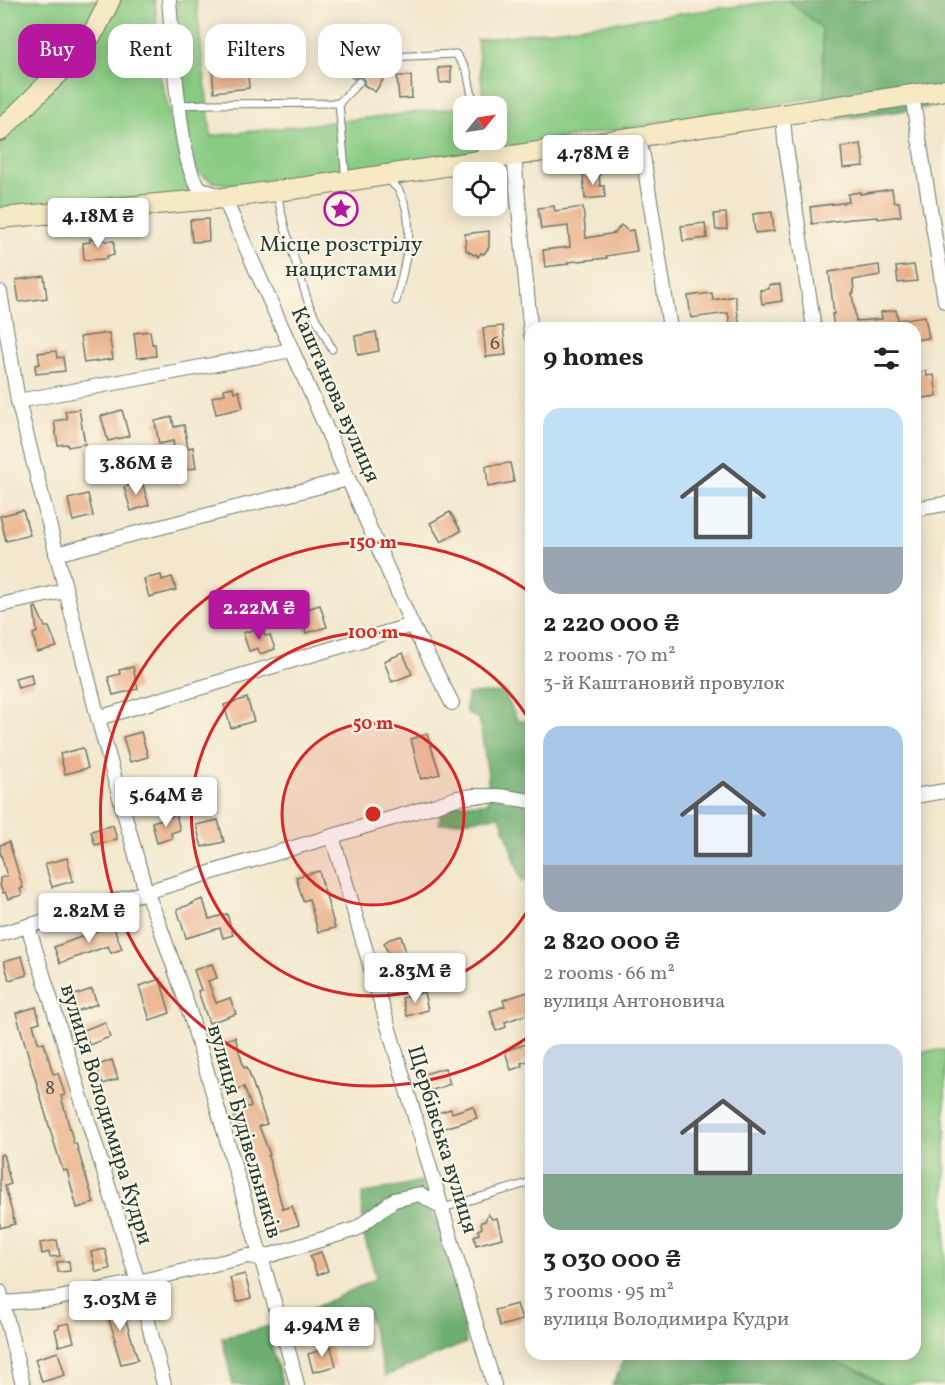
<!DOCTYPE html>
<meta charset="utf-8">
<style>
body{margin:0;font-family:Vollkorn,serif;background:#f2f2f2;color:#222;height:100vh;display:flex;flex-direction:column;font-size:22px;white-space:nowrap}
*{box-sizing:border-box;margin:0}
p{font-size:20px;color:#767676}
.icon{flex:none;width:33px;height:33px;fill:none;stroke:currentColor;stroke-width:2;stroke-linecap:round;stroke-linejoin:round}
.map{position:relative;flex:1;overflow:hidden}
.side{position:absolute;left:525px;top:322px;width:396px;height:1038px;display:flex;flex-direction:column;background:#fff;border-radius:18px;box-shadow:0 3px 15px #0003}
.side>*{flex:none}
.guide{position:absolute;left:18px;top:24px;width:417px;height:54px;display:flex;gap:12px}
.needle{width:39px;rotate:60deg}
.fabs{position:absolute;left:453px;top:96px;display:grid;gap:12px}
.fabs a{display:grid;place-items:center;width:54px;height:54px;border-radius:12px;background:#fff;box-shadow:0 3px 15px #0003;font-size:30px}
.price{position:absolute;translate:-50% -51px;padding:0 14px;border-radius:6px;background:#fff;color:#222;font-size:20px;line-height:39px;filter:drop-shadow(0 2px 3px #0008)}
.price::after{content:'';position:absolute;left:50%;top:36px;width:18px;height:14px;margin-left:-9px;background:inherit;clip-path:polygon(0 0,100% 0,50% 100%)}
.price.current{background:#b5179e;color:#fff}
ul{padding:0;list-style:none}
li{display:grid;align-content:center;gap:12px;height:318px;padding:0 18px}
li span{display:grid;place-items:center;height:186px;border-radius:18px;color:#555}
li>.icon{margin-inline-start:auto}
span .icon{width:108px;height:108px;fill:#fffc;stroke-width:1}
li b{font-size:26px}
h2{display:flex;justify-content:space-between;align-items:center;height:72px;padding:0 18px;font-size:26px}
.pill{padding:0 21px;border-radius:18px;background:#fff;box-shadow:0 3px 15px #0003;font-size:21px;line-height:54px}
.pill.current{background:#b5179e;color:#fff}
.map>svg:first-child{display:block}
</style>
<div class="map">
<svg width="945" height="1385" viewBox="0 0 945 1385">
<rect width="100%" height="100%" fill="#fcf5e5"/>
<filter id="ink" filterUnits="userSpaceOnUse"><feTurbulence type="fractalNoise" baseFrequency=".0167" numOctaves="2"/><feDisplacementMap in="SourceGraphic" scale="12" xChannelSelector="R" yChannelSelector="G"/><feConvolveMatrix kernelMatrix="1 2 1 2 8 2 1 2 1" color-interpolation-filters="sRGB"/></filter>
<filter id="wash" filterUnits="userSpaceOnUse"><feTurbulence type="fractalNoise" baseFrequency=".008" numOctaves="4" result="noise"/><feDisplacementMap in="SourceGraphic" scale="24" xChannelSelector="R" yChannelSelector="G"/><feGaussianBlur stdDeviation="1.35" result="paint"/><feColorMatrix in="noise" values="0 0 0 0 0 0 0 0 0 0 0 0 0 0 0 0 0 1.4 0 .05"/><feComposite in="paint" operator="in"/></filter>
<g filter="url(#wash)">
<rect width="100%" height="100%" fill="#f3e8ce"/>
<g fill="#89cb83" stroke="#54845c" stroke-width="1.5">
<polygon points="0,0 155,0 160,75 192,200 0,218"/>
<polygon points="176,0 196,0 211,136 463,107 464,140 496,140 496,106 470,106 484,105 477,40 785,0 788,0 822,28 825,96 255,188 213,182 196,171 188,142"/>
<polygon points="945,1050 945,1385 883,1385 863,1372 817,1355 915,1354 915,1052"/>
</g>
<g fill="#6eaf71" stroke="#467652" stroke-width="1.5">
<polygon points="788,0 945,0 945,105 828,121 825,96 822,28"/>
<polygon points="504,692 518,721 531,721 531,879 522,881 500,816 439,824 441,810 454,804 488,803 488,775 479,719 466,712 467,694"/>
<polygon points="421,1181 448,1256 462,1306 466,1343 385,1376 368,1313 269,1338 283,1385 233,1385 222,1338 283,1323 369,1282 376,1277 363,1233 362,1194"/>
<polygon points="627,1354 817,1355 863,1372 883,1385 612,1385"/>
</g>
<g id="blocks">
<g fill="#eab38d">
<polygon points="345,54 365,68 365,72 367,76 371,76 375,74 383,80 375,92 364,85 364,81 362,78 358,77 354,79 334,65"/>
<polygon points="247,64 249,88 214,92 212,68"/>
<polygon points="451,67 451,82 440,83 438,68"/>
<polygon points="397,76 411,76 412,98 399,99"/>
<polygon points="861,144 864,166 843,168 841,147"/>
<polygon points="599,173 600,186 604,186 605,197 585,199 583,174"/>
<polygon points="892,189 894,202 899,202 901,216 878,219 878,217 851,219 812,224 810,207 849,202 848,194 860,192 860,194"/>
<polygon points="554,206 555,211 583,207 586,238 615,233 621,225 628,231 633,230 637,251 606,256 607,258 568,262 568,264 545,267 543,250 570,247 568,226 541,229 538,208"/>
<polygon points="772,212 774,231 755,233 753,214"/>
<polygon points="726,213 727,229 716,230 714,214"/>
<polygon points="208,219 209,241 192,242 190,220"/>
<polygon points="705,223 707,238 683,241 681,226"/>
<polygon points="489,231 489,247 484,254 481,253 478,257 476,254 474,255 466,250 465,234"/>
<polygon points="90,239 104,239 105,241 114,241 114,255 107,256 107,259 84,260 83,243 90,242"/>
<polygon points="879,265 880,275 853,280 854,293 852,293 856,321 882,319 881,312 896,310 898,320 925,316 929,338 915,340 915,328 834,328 832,314 834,314 829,272"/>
<polygon points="914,265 917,281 898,283 896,267"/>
<polygon points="44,276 47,298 19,302 16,280"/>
<polygon points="780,284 782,301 762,304 760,290 769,289 769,285"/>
<polygon points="712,293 713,300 735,296 740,328 731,328 728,313 691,318 688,296"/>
<polygon points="503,326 506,355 486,357 483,328"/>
<polygon points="150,331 152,344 155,344 156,356 137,358 134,333"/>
<polygon points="376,332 379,351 358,355 355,336"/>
<polygon points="109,333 113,359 84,363 80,337"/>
<polygon points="56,351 57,358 63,357 65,371 36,374 35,365 40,364 38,353"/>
<polygon points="926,371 927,376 934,375 937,396 916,399 915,373"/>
<polygon points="233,387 234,392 239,391 243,408 216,414 212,397 225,394 224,389"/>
<polygon points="79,409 85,444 68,447 67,444 58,445 54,421 67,419 65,411"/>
<polygon points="122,410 129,436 108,441 101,416"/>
<polygon points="172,417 174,427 184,425 188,448 193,447 196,468 178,471 173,441 159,444 155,421"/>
<polygon points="510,463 514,482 488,487 486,466"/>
<polygon points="142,482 149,505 131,511 124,487"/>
<polygon points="88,494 93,516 73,521 68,499"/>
<polygon points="23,510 30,535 6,541 0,516"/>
<polygon points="450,512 461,531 441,542 430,523"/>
<polygon points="161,575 162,580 172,577 176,590 149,597 144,579"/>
<polygon points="320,605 327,627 306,633 300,611"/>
<polygon points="36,607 45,627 49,627 57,647 37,652 33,634 37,632 34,608"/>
<polygon points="262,627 265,636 270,635 275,649 260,654 258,648 249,651 243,633"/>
<polygon points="403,653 412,674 392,682 384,661"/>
<polygon points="133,667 138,689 113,695 108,677 120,674 119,670"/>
<polygon points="31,674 33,684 18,688 15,678"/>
<polygon points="247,698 254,721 231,728 224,705"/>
<polygon points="141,732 148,757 130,762 123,737"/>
<polygon points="427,734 440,774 421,779 411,739"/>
<polygon points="83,748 88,768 65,774 60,754"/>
<polygon points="176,815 180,830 171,833 172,838 157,843 152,822"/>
<polygon points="218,820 224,842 202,847 196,825"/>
<polygon points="113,825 117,839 95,845 91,831"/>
<polygon points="9,842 23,888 20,889 22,895 8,899 5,892 3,893 0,885 0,878 7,876 0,851 0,845"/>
<polygon points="67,858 73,881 52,887 45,864"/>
<polygon points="319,871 335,928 318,932 309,899 303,901 296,877"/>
<polygon points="203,899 209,919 227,914 233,935 223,938 220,928 186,938 177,909 193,904 192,903"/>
<polygon points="113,925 122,949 111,953 108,946 60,963 54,947"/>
<polygon points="401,936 406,952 394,956 391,955 386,949 384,943 390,939"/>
<polygon points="22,956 27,975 9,980 4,961"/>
<polygon points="212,964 217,978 208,981 216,1003 230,998 236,1014 209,1023 198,991 201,990 194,970"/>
<polygon points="160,979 170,1013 150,1020 139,986"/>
<polygon points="92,989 97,1004 77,1011 72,996"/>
<polygon points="531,991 531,1013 505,1022 506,1027 496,1031 490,1011 505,1006 503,1000"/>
<polygon points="424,992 428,1010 407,1016 402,998"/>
<polygon points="36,1007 40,1022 33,1024 38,1042 39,1042 40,1044 44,1043 53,1074 58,1073 65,1095 61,1096 74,1144 76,1143 94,1203 77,1208 67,1170 63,1171 52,1136 16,1013"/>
<polygon points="105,1022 110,1037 89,1045 84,1030"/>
<polygon points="235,1037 244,1068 247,1067 267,1124 259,1126 270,1155 268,1156 283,1209 292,1206 299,1225 275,1233 257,1178 260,1178 242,1132 240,1133 233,1112 251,1106 244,1087 228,1092 214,1044"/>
<polygon points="531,1042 531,1060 521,1063 522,1066 511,1070 505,1051"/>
<polygon points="112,1060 118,1079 103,1084 96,1066"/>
<polygon points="445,1068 450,1084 430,1091 424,1074"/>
<polygon points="473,1106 477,1118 442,1129 437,1113 451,1109 452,1113"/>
<polygon points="3,1154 11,1184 5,1186 15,1224 0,1228 0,1155"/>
<polygon points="488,1214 492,1219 497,1218 502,1238 476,1245 474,1236 479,1234 478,1230 482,1228 481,1222 485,1221"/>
<polygon points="57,1240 60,1256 50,1257 49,1252 42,1254 40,1243"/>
<polygon points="105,1249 110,1269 96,1272 91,1252"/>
<polygon points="321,1252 328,1271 317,1275 310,1256"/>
<polygon points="69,1261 70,1271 58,1272 57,1262"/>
<polygon points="245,1274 251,1298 237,1302 230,1278"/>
<polygon points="120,1301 138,1360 121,1364 114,1340 116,1340 108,1317 104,1319 100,1308"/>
<polygon points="517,1304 522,1320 500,1326 495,1310"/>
<polygon points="69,1323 74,1342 59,1346 55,1329 59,1328 59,1325"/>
<polygon points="330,1343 336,1366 313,1372 308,1354 318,1351 317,1346"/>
<polygon points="58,1352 65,1375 42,1382 35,1359"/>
</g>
</g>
</g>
<g filter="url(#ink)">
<use href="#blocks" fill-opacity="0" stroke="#69796a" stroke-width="1.5"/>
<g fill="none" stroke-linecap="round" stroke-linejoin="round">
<defs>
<g id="lane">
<polyline points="370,71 388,57 456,54 467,71 474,106"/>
<polyline points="339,103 346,181"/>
<polyline points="179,105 208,104 339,103 359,82"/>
<polyline points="480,140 483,158"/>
<path d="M388,179c3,3 7,7 10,10 21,34 6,77 -2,112"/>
<polyline points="277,194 285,228 309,305 332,349"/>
<polyline points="443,1208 531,1182"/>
</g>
<g id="street">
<path d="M169,0c3,32 10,169 30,187 4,4 19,8 25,11l68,152 120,275 40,78"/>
<polyline points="912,95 945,301"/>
<polyline points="783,115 785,141 814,328"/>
<polyline points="637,137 643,156 670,328"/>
<polyline points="514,156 531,335"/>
<polyline points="0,292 18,401 98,718 146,892 157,918 189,1010 290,1357 297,1385"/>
<polyline points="18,401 292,350"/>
<polyline points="915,509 945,504"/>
<polyline points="56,554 348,479"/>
<polyline points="0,605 65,591"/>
<polyline points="98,718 412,625"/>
<polyline points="915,796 945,791"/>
<polyline points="332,836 494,1385"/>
<polyline points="28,926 138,1282 164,1385"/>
<polyline points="0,934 146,892 433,806 457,798 475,796 499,796 531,801"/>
<polyline points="0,1292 23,1385"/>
<polyline points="3,1303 54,1299 138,1282 248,1256 261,1258 356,1229 394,1200 420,1194 443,1208"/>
</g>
<g id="secondary">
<polyline points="0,131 76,56 96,28 110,0"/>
<polyline points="0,218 224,198 307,187 945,90"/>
</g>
</defs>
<use href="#lane" stroke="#69796a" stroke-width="9"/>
<use href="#street" stroke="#69796a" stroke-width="16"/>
<use href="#secondary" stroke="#69796a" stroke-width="22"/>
<use href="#lane" stroke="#fff" stroke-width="7"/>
<use href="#street" stroke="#fff" stroke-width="14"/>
<use href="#secondary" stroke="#f7e9c3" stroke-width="20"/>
</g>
</g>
<circle cx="373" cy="814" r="91" fill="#d62828" fill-opacity=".12"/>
<g fill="none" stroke="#d62828" stroke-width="3">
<circle cx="373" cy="814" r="91"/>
<path d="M531 905A182 182 0 1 1 531 723"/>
<path d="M531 1035A272 272 0 1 1 531 593"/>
</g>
<defs>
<symbol id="sight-ring" viewBox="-11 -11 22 22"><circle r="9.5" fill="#fcf5e5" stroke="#b5179e" stroke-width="1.5"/><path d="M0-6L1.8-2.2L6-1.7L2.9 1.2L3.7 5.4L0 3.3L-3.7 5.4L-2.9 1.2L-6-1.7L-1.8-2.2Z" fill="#b5179e"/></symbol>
</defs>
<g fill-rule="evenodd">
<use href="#sight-ring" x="322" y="190" width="38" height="38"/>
</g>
<g text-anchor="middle" stroke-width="4.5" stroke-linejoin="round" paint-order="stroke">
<g font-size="20" fill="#525a4a">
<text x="495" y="349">6</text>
<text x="50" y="1094">8</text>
</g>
<g font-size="22" fill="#1f3d34" stroke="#fcf5e5">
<text x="341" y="251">Місце розстрілу<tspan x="341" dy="25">нацистами</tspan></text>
</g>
<g font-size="22" fill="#1f3d34" stroke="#fcf5e5">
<text transform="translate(337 394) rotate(66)" y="8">Каштанова вулиця</text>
<text transform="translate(108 1114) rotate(73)" y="8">вулиця Володимира Кудри</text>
<text transform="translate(246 1131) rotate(74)" y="8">вулиця Будівельників</text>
<text transform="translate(444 1139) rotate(73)" y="8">Щербівська вулиця</text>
</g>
</g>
<circle cx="373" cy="814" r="9" fill="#d62828" stroke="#fcf5e5" stroke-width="3"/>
<g font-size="18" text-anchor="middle" font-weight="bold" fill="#d62828" stroke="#fcf5e5" stroke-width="4.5" stroke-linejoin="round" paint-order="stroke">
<text x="373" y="548">150 m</text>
<text x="373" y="638">100 m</text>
<text x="373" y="729">50 m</text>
</g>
</svg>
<div class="fabs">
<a><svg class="needle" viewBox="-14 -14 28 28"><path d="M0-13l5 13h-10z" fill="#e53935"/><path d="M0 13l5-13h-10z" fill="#767676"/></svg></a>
<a><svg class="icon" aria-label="locate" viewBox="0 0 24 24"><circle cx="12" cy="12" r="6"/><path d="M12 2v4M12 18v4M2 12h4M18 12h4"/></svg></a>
</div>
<b class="price" style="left:593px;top:186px">4.78M ₴</b>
<b class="price" style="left:98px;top:249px">4.18M ₴</b>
<b class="price" style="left:136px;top:496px">3.86M ₴</b>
<b class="price current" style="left:259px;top:641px">2.22M ₴</b>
<b class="price" style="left:166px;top:828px">5.64M ₴</b>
<b class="price" style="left:89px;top:944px">2.82M ₴</b>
<b class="price" style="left:415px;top:1004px">2.83M ₴</b>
<b class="price" style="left:120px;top:1332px">3.03M ₴</b>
<b class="price" style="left:322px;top:1358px">4.94M ₴</b>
<div class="guide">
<a class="pill current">Buy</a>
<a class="pill">Rent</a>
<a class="pill">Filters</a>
<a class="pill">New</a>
</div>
<section class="side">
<h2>9 homes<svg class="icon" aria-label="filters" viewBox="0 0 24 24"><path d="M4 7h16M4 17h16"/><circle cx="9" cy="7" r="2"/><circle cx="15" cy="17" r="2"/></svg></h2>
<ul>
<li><span style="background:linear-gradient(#bfe0f5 75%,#9aa5b1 0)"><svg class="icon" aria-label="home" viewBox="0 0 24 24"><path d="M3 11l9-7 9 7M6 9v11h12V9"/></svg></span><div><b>2 220 000 ₴</b><p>2 rooms · 70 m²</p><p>3-й Каштановий провулок</p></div></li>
<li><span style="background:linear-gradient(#a9c7e8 75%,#9aa5b1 0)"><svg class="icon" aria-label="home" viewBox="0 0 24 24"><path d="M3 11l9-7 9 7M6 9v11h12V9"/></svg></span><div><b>2 820 000 ₴</b><p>2 rooms · 66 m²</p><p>вулиця Антоновича</p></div></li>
<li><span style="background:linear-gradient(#c9d6e8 70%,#7fa58c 0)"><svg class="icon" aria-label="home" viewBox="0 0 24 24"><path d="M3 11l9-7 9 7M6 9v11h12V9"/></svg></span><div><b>3 030 000 ₴</b><p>3 rooms · 95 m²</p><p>вулиця Володимира Кудри</p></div></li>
</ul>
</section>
</div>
